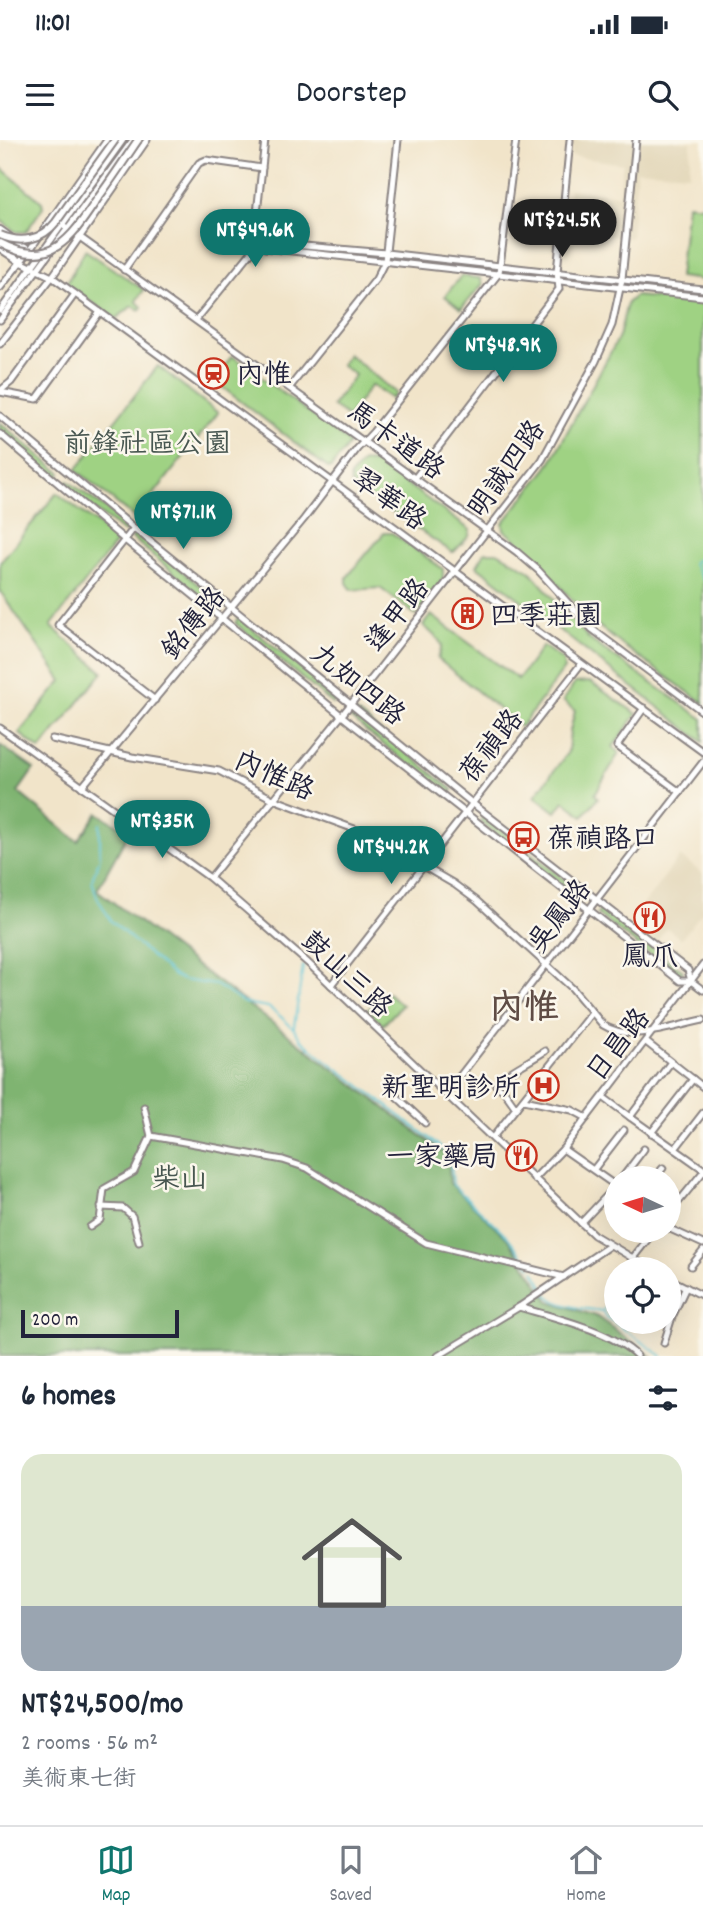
<!DOCTYPE html>
<meta charset="utf-8">
<style>
body{margin:0;font-family:Dekko,"LXGW WenKai TC",sans-serif;background:#f2f2f3;color:#1f2937;height:100vh;display:flex;flex-direction:column;font-size:26px;white-space:nowrap}
*{box-sizing:border-box;margin:0}
p{font-size:23px;color:#747a83}
.icon{flex:none;width:38px;height:38px;fill:none;stroke:currentColor;stroke-width:2;stroke-linecap:round;stroke-linejoin:round}
.map{position:relative;height:1216px;overflow:hidden}
.sheet{display:flex;flex-direction:column;background:#fff;flex:1}
.sheet>*{flex:none}
.needle{width:46px;rotate:274deg}
.fabs{position:absolute;left:604px;top:1026px;display:grid;gap:14px}
.fabs a{display:grid;place-items:center;width:77px;height:77px;border-radius:50%;background:#fff;box-shadow:0 7px 28px #0002;font-size:35px}
.scale{position:absolute;left:21px;bottom:18px;width:158px;box-sizing:border-box;padding-left:7px;border:4px solid #22223b;border-top:0;font-size:19px;line-height:24px;white-space:nowrap;color:#22223b;-webkit-text-stroke:5px #fbf7ec;paint-order:stroke}
.price{position:absolute;translate:-50% -60px;padding:0 16px;border-radius:24px;background:#0f766e;color:#fff;font-size:23px;line-height:46px;filter:drop-shadow(0 2px 4px #0008)}
.price::after{content:'';position:absolute;left:50%;top:42px;width:21px;height:16px;margin-left:-10px;background:inherit;clip-path:polygon(0 0,100% 0,50% 100%)}
.price.active{background:#222;color:#fff}
ul{padding:0;list-style:none}
li{display:grid;align-content:center;gap:14px;height:371px;padding:0 21px}
li+li{border-top:2px solid #e0e1e3}
li span{display:grid;place-items:center;height:217px;border-radius:21px;color:#555}
li>.icon{margin-inline-start:auto}
span .icon{width:126px;height:126px;fill:#fffc;stroke-width:1}
li b{font-size:30px}
h2{display:flex;justify-content:space-between;align-items:center;height:84px;padding:0 21px;font-size:30px}
.status{display:flex;justify-content:space-between;align-items:center;height:49px;padding:0 35px;background:#fff;direction:ltr}
.status svg{height:19px;fill:currentColor}
header{display:flex;justify-content:space-between;align-items:center;height:91px;padding:0 21px;background:#fff;font-size:32px;font-weight:600}
.dock{display:flex;justify-content:space-around;align-items:center;height:98px;border-top:2px solid #e0e1e3;background:#fff;font-size:19px;color:#747a83}
.dock a{display:grid;justify-items:center;gap:4px}
.dock .active{color:#0f766e}
.map>svg:first-child{display:block}
</style>
<div class="status"><b>11:01</b><svg viewBox="0 0 49 12"><path d="M0 12V9h3v3zM5 12V6h3v6zM10 12V3h3v9zM15 12V0h3v12zM26 1h20v11H26zM47 4h2v5h-2z"/></svg></div>
<header><svg class="icon" aria-label="menu" viewBox="0 0 24 24"><path d="M4 6h16M4 12h16M4 18h16"/></svg>Doorstep<svg class="icon" aria-label="search" viewBox="0 0 24 24"><circle cx="10" cy="10" r="6"/><path d="M15 15l6 6"/></svg></header>
<div class="map">
<svg width="703" height="1216" viewBox="0 0 703 1216">
<rect width="100%" height="100%" fill="#fbf7ec"/>
<filter id="ink" filterUnits="userSpaceOnUse"><feTurbulence type="fractalNoise" baseFrequency=".0143" numOctaves="2"/><feDisplacementMap in="SourceGraphic" scale="14" xChannelSelector="R" yChannelSelector="G"/><feConvolveMatrix kernelMatrix="1 2 1 2 8 2 1 2 1" color-interpolation-filters="sRGB"/></filter>
<filter id="wash" filterUnits="userSpaceOnUse"><feTurbulence type="fractalNoise" baseFrequency=".00686" numOctaves="4" result="noise"/><feDisplacementMap in="SourceGraphic" scale="28" xChannelSelector="R" yChannelSelector="G"/><feGaussianBlur stdDeviation="1.57" result="paint"/><feColorMatrix in="noise" values="0 0 0 0 0 0 0 0 0 0 0 0 0 0 0 0 0 1.4 0 .05"/><feComposite in="paint" operator="in"/></filter>
<g filter="url(#wash)">
<rect width="100%" height="100%" fill="#f1e4c9"/>
<g fill="#e2d6b7">
<polygon points="573,0 673,0 691,2 689,34 637,30 631,98 564,91 569,49 619,55 623,24 571,16"/>
<polygon points="680,716 703,734 703,771 681,799 667,788 657,801 631,781"/>
</g>
<g fill="#9fd283" stroke="#607a5f" stroke-width="2">
<polygon points="0,27 42,62 43,67 26,92 16,92 0,80"/>
<polygon points="687,64 703,66 703,140 679,137"/>
<polygon points="85,110 144,150 136,161 142,167 140,170 132,166 116,179 66,144"/>
<polygon points="461,136 480,138 483,144 461,169 445,156"/>
<path d="M635,156l68,6v401c-36,-27 -75,-51 -109,-81 -32,-29 -55,-66 -90,-92l-1,-7 45,-56 71,-130 8,-34z"/>
<polygon points="348,214 396,253 392,259 371,245 348,277 332,266 355,235 341,225"/>
<polygon points="231,217 234,217 346,300 349,304 331,328 328,328 214,241"/>
<polygon points="158,226 218,273 135,378 76,330"/>
<polygon points="0,283 61,333 57,339 0,292"/>
<polygon points="363,322 378,323 470,390 469,396 454,412 452,412 351,344 350,336"/>
<polygon points="68,341 129,386 124,392 64,346"/>
<polygon points="57,353 118,400 51,486 103,532 40,610 19,593 62,541 0,451 0,422"/>
<polygon points="136,392 214,458 210,463 132,398"/>
<polygon points="384,393 392,393 443,429 443,439 416,475 380,448 352,450 347,443 347,437"/>
<polygon points="485,412 497,412 529,430 589,499 703,579 703,602 477,426"/>
<polygon points="431,475 518,539 543,506 563,520 564,529 521,587 438,519 442,506 439,500 423,485"/>
<polygon points="239,478 337,558 333,564 235,483"/>
<polygon points="590,542 637,574 613,607 619,613 595,654 598,658 583,676 564,661 556,672 535,656 568,612 570,591 575,571 563,561 575,543"/>
<polygon points="355,571 453,650 448,656 350,578"/>
<polygon points="484,676 583,754 580,759 480,681"/>
<polygon points="601,769 683,831 679,837 597,774"/>
<polygon points="388,853 402,865 383,885 367,870"/>
</g>
<polygon fill="#7fb471" stroke="#506b56" stroke-width="2" points="0,605 34,629 18,652 78,701 98,673 129,692 97,750 448,1016 450,1043 509,1100 549,1161 596,1176 651,1216 0,1216"/>
<g fill="none" stroke-linecap="round" stroke-linejoin="round">
<g stroke="#59c3d4" stroke-width="2">
<polyline points="703,419 694,421 693,423 703,440"/>
<polyline points="100,684 100,717 92,740 97,757 111,781 173,835 183,840 216,845 244,863 268,867 280,876 294,889 301,900 321,916 450,1014 453,1045 508,1097 531,1127"/>
<polyline points="294,887 303,826"/>
<polyline points="629,1129 629,1127"/>
<polyline points="534,1131 544,1148"/>
<path d="M546,1153c10,14 40,16 57,18l2,5 57,40"/>
<polyline points="604,1169 616,1153"/>
</g>
</g>
</g>
<g filter="url(#ink)">
<g fill="none" stroke-linecap="round" stroke-linejoin="round">
<defs>
<g id="minor">
<polyline points="57,72 63,85 517,412 538,430 592,489 703,572"/>
<polyline points="254,102 265,108 703,157"/>
<polyline points="258,102 386,113 703,149"/>
<polyline points="21,122 52,137 703,612"/>
<polyline points="124,130 199,23 206,20 262,28"/>
<polyline points="0,148 29,111 107,0"/>
<polyline points="0,171 123,0"/>
<polyline points="0,180 133,0"/>
<polyline points="196,180 253,110 265,0"/>
<polyline points="0,204 52,137 147,0"/>
<polyline points="290,247 376,139 385,121 398,0"/>
<polyline points="0,251 11,242 75,154"/>
<polyline points="0,252 37,259 100,172"/>
<polyline points="0,276 134,388 472,663 688,830 691,841 703,850"/>
<polyline points="0,294 125,400 347,580 680,841 691,841"/>
<polyline points="415,338 559,149 557,132 570,0"/>
<polyline points="134,388 58,485 155,560"/>
<polyline points="644,568 617,606 680,652"/>
<polyline points="0,588 210,738 308,823 594,1095 651,1129"/>
<path d="M52,599l80,18 87,14 54,28 95,35 86,50 23,17 95,87 31,37c28,18 70,1 100,-5"/>
<polyline points="82,647 304,379 357,309 373,292 499,133 516,0"/>
<polyline points="210,738 376,533 542,320 596,221 612,185 622,139 636,0"/>
<polyline points="331,845 581,524"/>
<polyline points="646,902 703,947"/>
<polyline points="394,954 425,983"/>
<polyline points="446,954 703,622"/>
<polyline points="603,957 630,977 671,922"/>
<polyline points="524,960 572,970 587,978"/>
<path d="M516,968l-12,-17 -8,-6c14,-16 32,-22 49,-34"/>
<polyline points="630,977 703,1029"/>
<polyline points="651,993 693,939"/>
<polyline points="151,996 283,1020 307,1028 426,1103 564,1137"/>
<polyline points="493,997 592,872"/>
<polyline points="563,1009 616,1046 581,1083"/>
<polyline points="675,1009 703,973"/>
<polyline points="594,1029 624,990"/>
<polyline points="622,1038 644,1009"/>
<polyline points="654,1038 663,1028"/>
<polyline points="534,1039 563,1009 703,825"/>
<polyline points="101,1067 123,1068 132,1076 139,1102"/>
<polyline points="668,1075 703,1032"/>
<polyline points="90,1087 100,1080 104,1049 134,1032 151,996 144,967"/>
<polyline points="668,1088 703,1104"/>
<polyline points="632,1119 655,1090"/>
<polyline points="691,1126 703,1111"/>
<polyline points="668,1138 703,1156"/>
<polyline points="519,1167 609,1106"/>
<polyline points="664,1203 672,1177 686,1147"/>
<path d="M438,1216l81,-49c34,10 94,24 118,49"/>
</g>
<g id="major">
<polyline points="0,90 29,111"/>
<polyline points="0,108 21,122"/>
</g>
</defs>
<use href="#minor" stroke="#8a8382" stroke-width="9"/>
<use href="#major" stroke="#8a8382" stroke-width="10"/>
<use href="#minor" stroke="#fff" stroke-width="5"/>
<use href="#major" stroke="#fff" stroke-width="6"/>
<defs>
<g id="major-bridge">
<path d="M0,95c21,9 42,5 56,-13l59,-82"/>
<path d="M0,103c51,28 72,-6 98,-45 14,-19 27,-39 40,-58"/>
</g>
</defs>
<use href="#major-bridge" stroke="#8a8382" stroke-width="10" stroke-linecap="butt"/>
<use href="#major-bridge" stroke="#fff" stroke-width="6"/>
</g>
</g>
<defs>
<symbol id="station-ring" viewBox="-11 -11 22 22"><circle r="9.5" fill="#fbf7ec" stroke="#c8321e" stroke-width="1.5"/><path d="M-3-6H3Q5-6 5-4V2Q5 4 3 4L4.5 6H3L1.5 4h-3L-3 6H-4.5L-3 4Q-5 4-5 2V-4Q-5-6-3-6ZM-3.5-4v3h7v-3ZM-3.5 1v1.5H-2V1ZM2 1v1.5H3.5V1Z" fill="#c8321e"/></symbol>
<symbol id="building-ring" viewBox="-11 -11 22 22"><circle r="9.5" fill="#fbf7ec" stroke="#c8321e" stroke-width="1.5"/><path d="M-4-6H4V6H1V3H-1V6H-4ZM-2.5-4.3h1.7v1.8h-1.7ZM.8-4.3h1.7v1.8H.8ZM-2.5-1h1.7V.8h-1.7ZM.8-1h1.7V.8H.8Z" fill="#c8321e"/></symbol>
<symbol id="bus-ring" viewBox="-11 -11 22 22"><circle r="9.5" fill="#fbf7ec" stroke="#c8321e" stroke-width="1.5"/><path d="M-5-6H5V4H4V6H2V4H-2V6H-4V4H-5ZM-3.5-4V0h7V-4ZM-3.5 1.2v1.5H-2V1.2ZM2 1.2v1.5H3.5V1.2Z" fill="#c8321e"/></symbol>
<symbol id="restaurant-ring" viewBox="-11 -11 22 22"><circle r="9.5" fill="#fbf7ec" stroke="#c8321e" stroke-width="1.5"/><path d="M-5-6h1v4h1v-4h1v4h1v-4h1v5L-1.5 .5V6h-2V.5L-5-1ZM5-6V6H3V1.5H1.5Q1.5-4 5-6Z" fill="#c8321e"/></symbol>
<symbol id="hospital-ring" viewBox="-11 -11 22 22"><circle r="9.5" fill="#fbf7ec" stroke="#c8321e" stroke-width="1.5"/><path d="M-5-5h3v3.5h4V-5h3V5h-3V1.5h-4V5h-3Z" fill="#c8321e"/></symbol>
</defs>
<g fill-rule="evenodd">
<use href="#station-ring" x="196" y="216" width="35" height="35"/>
<use href="#building-ring" x="450" y="456" width="35" height="35"/>
<use href="#bus-ring" x="506" y="680" width="35" height="35"/>
<use href="#restaurant-ring" x="632" y="760" width="35" height="35"/>
<use href="#hospital-ring" x="526" y="928" width="35" height="35"/>
<use href="#restaurant-ring" x="504" y="998" width="35" height="35"/>
</g>
<g text-anchor="middle" stroke-width="5" stroke-linejoin="round" paint-order="stroke">
<g font-size="28" fill="#22223b" stroke="#fbf7ec" text-anchor="start">
<text x="236" y="243">內惟</text>
<text x="490" y="484">四季莊園</text>
<text x="547" y="707">葆禎路口</text>
<text x="650" y="825" text-anchor="middle">鳳爪</text>
<text x="521" y="956" text-anchor="end">新聖明診所</text>
<text x="498" y="1025" text-anchor="end">一家藥局</text>
</g>
<g font-size="28" fill="#22223b" stroke="#fbf7ec">
<text transform="translate(397 299) rotate(36)" y="10">馬卡道路</text>
<text transform="translate(505 328) rotate(-55)" y="10">明誠四路</text>
<text transform="translate(390 358) rotate(36)" y="10">翠華路</text>
<text transform="translate(396 474) rotate(-52)" y="10">逢甲路</text>
<text transform="translate(192 482) rotate(-51)" y="10">銘傳路</text>
<text transform="translate(359 543) rotate(39)" y="10">九如四路</text>
<text transform="translate(490 605) rotate(-52)" y="10">葆禎路</text>
<text transform="translate(275 634) rotate(24)" y="10">內惟路</text>
<text transform="translate(558 775) rotate(-52)" y="10">吳鳳路</text>
<text transform="translate(348 833) rotate(43)" y="10">鼓山三路</text>
<text transform="translate(617 904) rotate(-52)" y="10">日昌路</text>
</g>
<g font-size="28" fill="#485751" stroke="#fbf7ec">
<text x="147" y="312">前鋒社區公園</text>
<text x="180" y="1047">柴山</text>
</g>
<g font-size="35" font-weight="bold" fill="#5f4c45" stroke="#fbf7ec">
<text x="524" y="878">内惟</text>
</g>
</g>
</svg>
<div class="fabs">
<a><svg class="needle" viewBox="-14 -14 28 28"><path d="M0-13l5 13h-10z" fill="#e53935"/><path d="M0 13l5-13h-10z" fill="#747a83"/></svg></a>
<a><svg class="icon" aria-label="locate" viewBox="0 0 24 24"><circle cx="12" cy="12" r="6"/><path d="M12 2v4M12 18v4M2 12h4M18 12h4"/></svg></a>
</div>
<div class="scale">200 m</div>
<b class="price active" style="left:562px;top:119px">NT$24.5K</b>
<b class="price" style="left:255px;top:129px">NT$49.6K</b>
<b class="price" style="left:503px;top:244px">NT$48.9K</b>
<b class="price" style="left:183px;top:411px">NT$71.1K</b>
<b class="price" style="left:162px;top:720px">NT$35K</b>
<b class="price" style="left:391px;top:746px">NT$44.2K</b>
</div>
<section class="sheet">
<h2>6 homes<svg class="icon" aria-label="filters" viewBox="0 0 24 24"><path d="M4 7h16M4 17h16"/><circle cx="9" cy="7" r="2"/><circle cx="15" cy="17" r="2"/></svg></h2>
<ul>
<li><span style="background:linear-gradient(#dfe7d0 70%,#9aa5b1 0)"><svg class="icon" aria-label="home" viewBox="0 0 24 24"><path d="M3 11l9-7 9 7M6 9v11h12V9"/></svg></span><div><b>NT$24,500/mo</b><p>2 rooms · 56 m²</p><p>美術東七街</p></div></li>
</ul>
</section>
<nav class="dock">
<a class="active"><svg class="icon" aria-label="map" viewBox="0 0 24 24"><path d="M3 6l6-2 6 2 6-2v14l-6 2-6-2-6 2zM9 4v14M15 6v14"/></svg>Map</a>
<a><svg class="icon" aria-label="saved" viewBox="0 0 24 24"><path d="M7 4h10v16l-5-4-5 4z"/></svg>Saved</a>
<a><svg class="icon" aria-label="home" viewBox="0 0 24 24"><path d="M3 11l9-7 9 7M6 9v11h12V9"/></svg>Home</a>
</nav>
